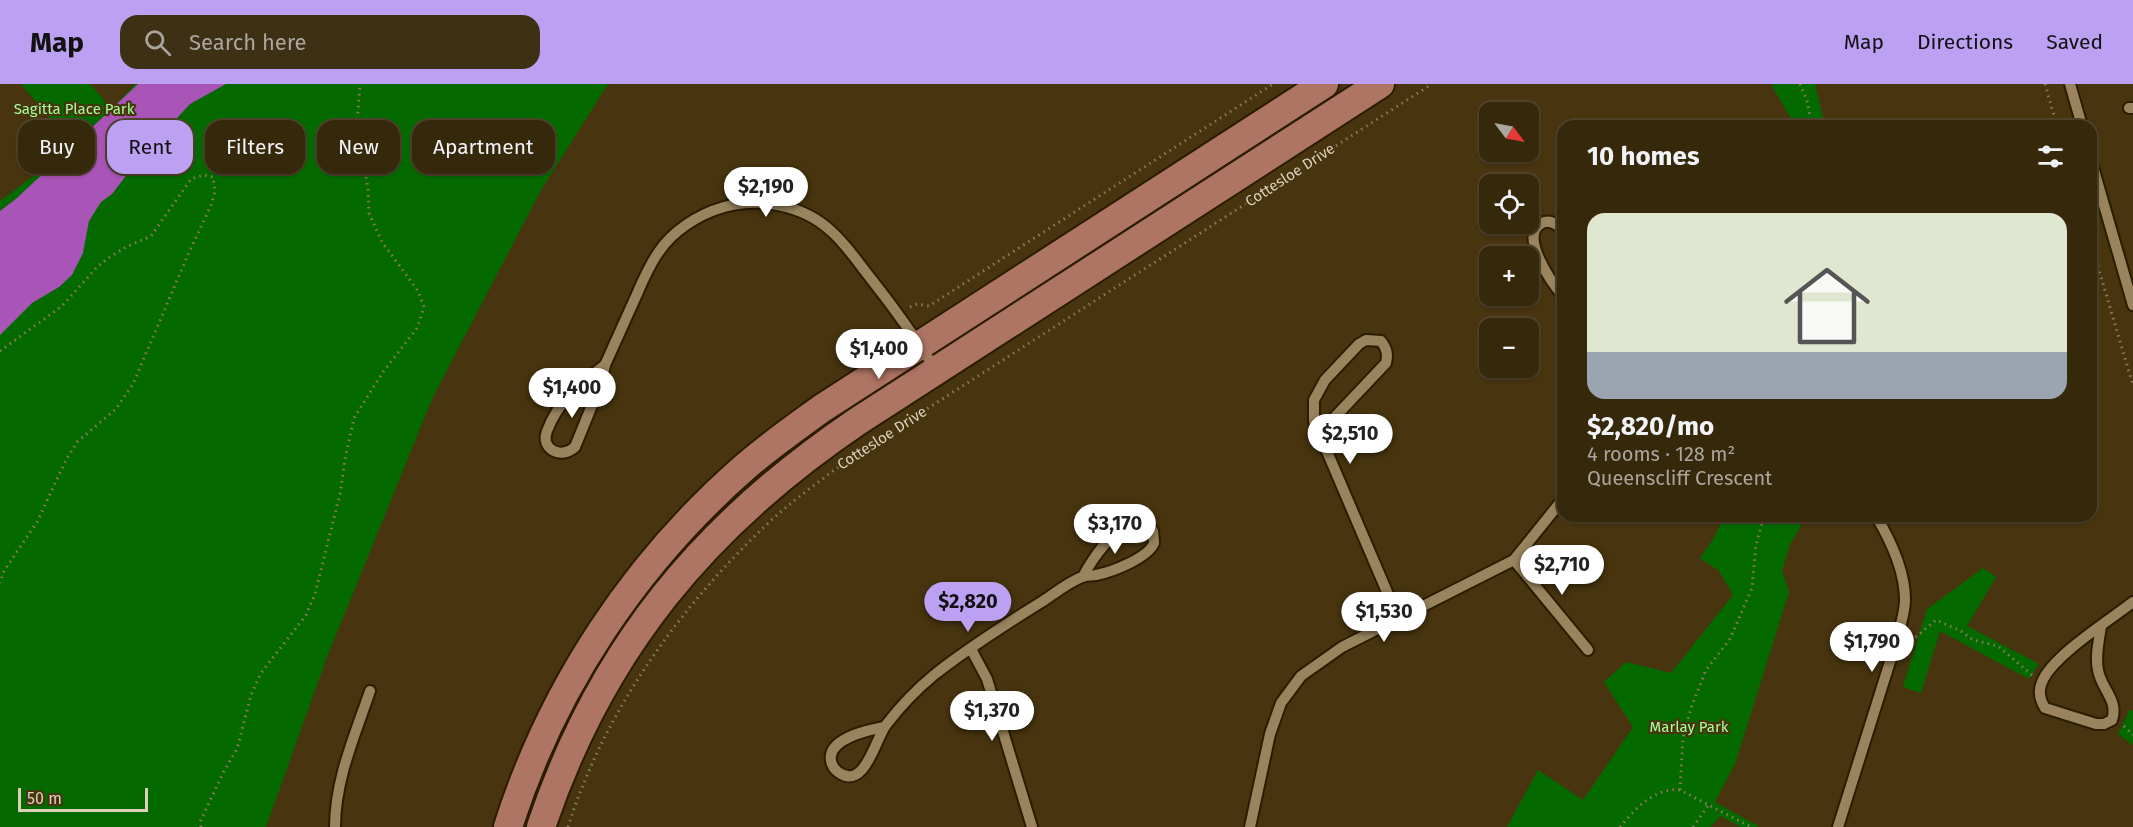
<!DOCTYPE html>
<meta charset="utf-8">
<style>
body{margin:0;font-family:"Fira Sans",sans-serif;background:#3d3014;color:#f1f3f6;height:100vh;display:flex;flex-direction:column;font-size:22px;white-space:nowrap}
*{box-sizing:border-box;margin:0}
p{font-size:20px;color:#aaa69d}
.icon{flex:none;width:33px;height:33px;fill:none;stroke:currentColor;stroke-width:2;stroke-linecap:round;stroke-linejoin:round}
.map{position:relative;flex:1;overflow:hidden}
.details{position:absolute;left:1557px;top:36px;width:540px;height:402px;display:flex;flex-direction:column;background:#36280b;border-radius:18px;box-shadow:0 2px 4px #0004,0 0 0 2px #50442c}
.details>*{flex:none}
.hud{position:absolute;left:18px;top:36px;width:570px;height:54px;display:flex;gap:12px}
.needle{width:39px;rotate:122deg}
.tools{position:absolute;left:1479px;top:18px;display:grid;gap:12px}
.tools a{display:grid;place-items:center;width:60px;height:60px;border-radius:12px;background:#36280b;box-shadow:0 2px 4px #0004,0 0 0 2px #50442c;font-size:30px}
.scale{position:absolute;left:18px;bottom:15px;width:130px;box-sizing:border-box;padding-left:6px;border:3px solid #dbd0bc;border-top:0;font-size:16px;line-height:21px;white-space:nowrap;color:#dbd0bc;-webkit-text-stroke:4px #48350f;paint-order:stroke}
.price{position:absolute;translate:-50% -51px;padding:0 14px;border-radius:21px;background:#fff;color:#222;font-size:20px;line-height:39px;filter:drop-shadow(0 2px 3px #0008)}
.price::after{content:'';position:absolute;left:50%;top:36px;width:18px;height:14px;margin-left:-9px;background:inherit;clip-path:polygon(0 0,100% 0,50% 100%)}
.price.selected{background:#bca0f2;color:#111}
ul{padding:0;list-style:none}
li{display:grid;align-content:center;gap:12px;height:318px;padding:0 30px}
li+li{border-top:2px solid #50442c}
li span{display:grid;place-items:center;height:186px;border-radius:18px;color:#555}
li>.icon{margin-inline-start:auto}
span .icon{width:108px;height:108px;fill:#fffc;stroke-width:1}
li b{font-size:26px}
h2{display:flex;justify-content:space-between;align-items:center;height:72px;padding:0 30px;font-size:26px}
.pill{padding:0 21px;border-radius:18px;background:#36280b;box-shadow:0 2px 4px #0004,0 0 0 2px #50442c;font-size:21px;line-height:54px}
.pill.selected{background:#bca0f2;color:#111}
header{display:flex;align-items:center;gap:36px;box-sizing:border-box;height:84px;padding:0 30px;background:#bca0f2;color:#111}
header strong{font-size:28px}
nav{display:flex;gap:33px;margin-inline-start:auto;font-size:21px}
.search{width:420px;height:54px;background:#3d3014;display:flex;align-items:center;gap:15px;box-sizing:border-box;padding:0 21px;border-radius:18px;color:#aaa69d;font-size:22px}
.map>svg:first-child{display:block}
</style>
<header>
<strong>Map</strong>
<div class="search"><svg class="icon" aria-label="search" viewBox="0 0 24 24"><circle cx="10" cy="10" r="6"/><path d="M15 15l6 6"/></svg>Search here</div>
<nav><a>Map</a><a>Directions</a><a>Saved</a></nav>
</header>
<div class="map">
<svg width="2133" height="743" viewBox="0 0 2133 743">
<rect width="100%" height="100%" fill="#48350f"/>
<g fill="#046a00">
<polygon points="21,0 90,0 112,25 135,0 608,0 541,106 433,313 327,573 266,743 0,743 0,117 73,62"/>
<polygon points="1771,0 1815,0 1825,42 1795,42"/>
<polygon points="1724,432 1807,432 1790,460 1782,487 1789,508 1735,680 1715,718 1760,743 1741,743 1720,732 1711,743 1507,743 1538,686 1583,716 1633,643 1604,598 1626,578 1671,589 1733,511 1719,487 1700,474 1714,454"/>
<polygon points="1983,484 1996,493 1967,542 2039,580 2029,595 1940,547 1921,609 1903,603 1927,525"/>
<polygon points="2130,625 2133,627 2133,661 2118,650"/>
</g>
<polygon fill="#a954b7" points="138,0 226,0 190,20 139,75 112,110 101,118 89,137 83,169 72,191 59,203 32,219 0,251 0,127 17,114"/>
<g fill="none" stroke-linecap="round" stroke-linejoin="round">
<defs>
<g id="minor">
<polyline points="2070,0 2082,42"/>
<polyline points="2129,24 2133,24"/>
<polyline points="2091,76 2133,221"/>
<path d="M1563,146c-6,-6 -13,-11 -21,-7 -24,12 10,60 21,73"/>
<path d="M605,281c11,-24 21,-47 32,-71 6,-14 12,-28 21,-41 14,-22 41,-39 66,-46 36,-10 79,-2 107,24 16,14 28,33 41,49 23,29 44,59 64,90"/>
<path d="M605,281l-4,18 -26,64c-14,13 -35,2 -28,-16 11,-30 33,-47 58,-66z"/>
<path d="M1323,353l10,-18 53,-56c2,-9 1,-14 -5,-22l-15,-1 -7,4 -34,36 -11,20v21l85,199"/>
<polyline points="1514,476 1588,566"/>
<path d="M2101,542c-2,15 -6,30 -3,44 3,19 21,30 14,50l-8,4h-8l-51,-16c-5,-8 -7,-17 -3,-26 10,-26 68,-62 91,-80"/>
<polyline points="971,565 987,595 1032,743"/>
<path d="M884,643c-16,3 -57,12 -53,34 1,5 3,8 7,11 27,20 38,-35 48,-47 13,-17 31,-36 48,-50 34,-27 72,-51 109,-74 12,-8 26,-19 39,-24 4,-2 10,-1 14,-2 16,-3 52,-17 58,-32l-1,-12c-25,-27 -61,27 -70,46"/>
<path d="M335,743c0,-47 20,-92 35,-136"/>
<polyline points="1250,743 1270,650 1281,619 1301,592 1342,563 1514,476 1563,415"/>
<path d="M1838,743l61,-194c2,-11 6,-22 6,-33 0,-30 -14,-59 -29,-84"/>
</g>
<g id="major">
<path d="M508,743c44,-139 127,-264 237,-360 24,-21 50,-39 76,-58l503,-325"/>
<path d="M541,743c60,-178 163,-302 317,-406l522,-337"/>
</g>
</defs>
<use href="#minor" stroke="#2b1d02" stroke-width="14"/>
<use href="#major" stroke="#2b1d02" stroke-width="32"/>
<g stroke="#8a7a5c" stroke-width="3" stroke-dasharray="1.5 4.5" stroke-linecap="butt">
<polyline points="1800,0 1807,17 1812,42"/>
<polyline points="2045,0 2057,42"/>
<polyline points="2091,159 2133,301"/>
<polyline points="910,223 917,220 929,222 1273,0"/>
<polyline points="0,267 62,222 98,182 110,173 126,163 151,152 191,95 204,91 213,93 215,107 212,119 187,173 133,300 116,325 77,358 66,376 37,438 4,487 0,499"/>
<polyline points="1911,557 1936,536 1961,547 1973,556 1998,562 2032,591"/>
<polyline points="2124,642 2133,651"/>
<polyline points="1680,706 1683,654 1691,624 1706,586 1730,555 1752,504 1756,461 1764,432"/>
<polyline points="201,743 200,738 224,687 237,665 251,611 261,589 306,531 315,510 340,410 345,375 354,334 383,288 417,244 424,223 418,207 382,158 369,129 368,105 357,40 360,0"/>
<path d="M568,743c36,-115 109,-216 195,-299 27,-26 57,-47 86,-69l583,-375"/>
<path d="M1620,743c15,-18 35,-40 60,-37l71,37"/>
<polyline points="1693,743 1709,720"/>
</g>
<use href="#minor" stroke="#99845e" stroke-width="10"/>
<use href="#major" stroke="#ae7464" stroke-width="28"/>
</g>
<g text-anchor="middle" stroke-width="4.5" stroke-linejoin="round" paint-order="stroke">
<g font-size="15" fill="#a3fe9a" stroke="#48350f">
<text x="74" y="30">Sagitta Place Park</text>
<text x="1689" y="648">Marlay Park</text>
</g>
<g font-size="15" fill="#dbd0bc" stroke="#48350f">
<text transform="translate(1290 91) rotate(-33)" y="5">Cottesloe Drive</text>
<text transform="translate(882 354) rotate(-33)" y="5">Cottesloe Drive</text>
</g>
</g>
</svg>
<div class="tools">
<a><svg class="needle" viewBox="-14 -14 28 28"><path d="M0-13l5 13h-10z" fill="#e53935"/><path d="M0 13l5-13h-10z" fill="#aaa69d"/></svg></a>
<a><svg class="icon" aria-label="locate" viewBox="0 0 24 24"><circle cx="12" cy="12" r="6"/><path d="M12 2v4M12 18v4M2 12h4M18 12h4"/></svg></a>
<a>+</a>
<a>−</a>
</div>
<div class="scale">50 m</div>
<b class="price" style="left:766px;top:134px">$2,190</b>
<b class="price" style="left:879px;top:296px">$1,400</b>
<b class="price" style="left:572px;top:335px">$1,400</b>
<b class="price" style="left:1350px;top:381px">$2,510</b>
<b class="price" style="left:1115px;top:471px">$3,170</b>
<b class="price" style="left:1562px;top:512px">$2,710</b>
<b class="price selected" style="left:968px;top:549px">$2,820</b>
<b class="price" style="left:1384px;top:559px">$1,530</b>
<b class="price" style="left:1872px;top:589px">$1,790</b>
<b class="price" style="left:992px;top:658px">$1,370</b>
<div class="hud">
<a class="pill">Buy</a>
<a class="pill selected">Rent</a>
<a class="pill">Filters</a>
<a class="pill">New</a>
<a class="pill">Apartment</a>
</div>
<section class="details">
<h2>10 homes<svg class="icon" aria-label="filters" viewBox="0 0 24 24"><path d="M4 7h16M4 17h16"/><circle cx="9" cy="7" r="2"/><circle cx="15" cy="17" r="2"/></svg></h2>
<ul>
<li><span style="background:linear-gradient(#dfe7d0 75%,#9aa5b1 0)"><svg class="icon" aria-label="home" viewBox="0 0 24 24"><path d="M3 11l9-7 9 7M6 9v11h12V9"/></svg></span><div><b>$2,820/mo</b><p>4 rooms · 128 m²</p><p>Queenscliff Crescent</p></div></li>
</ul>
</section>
</div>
